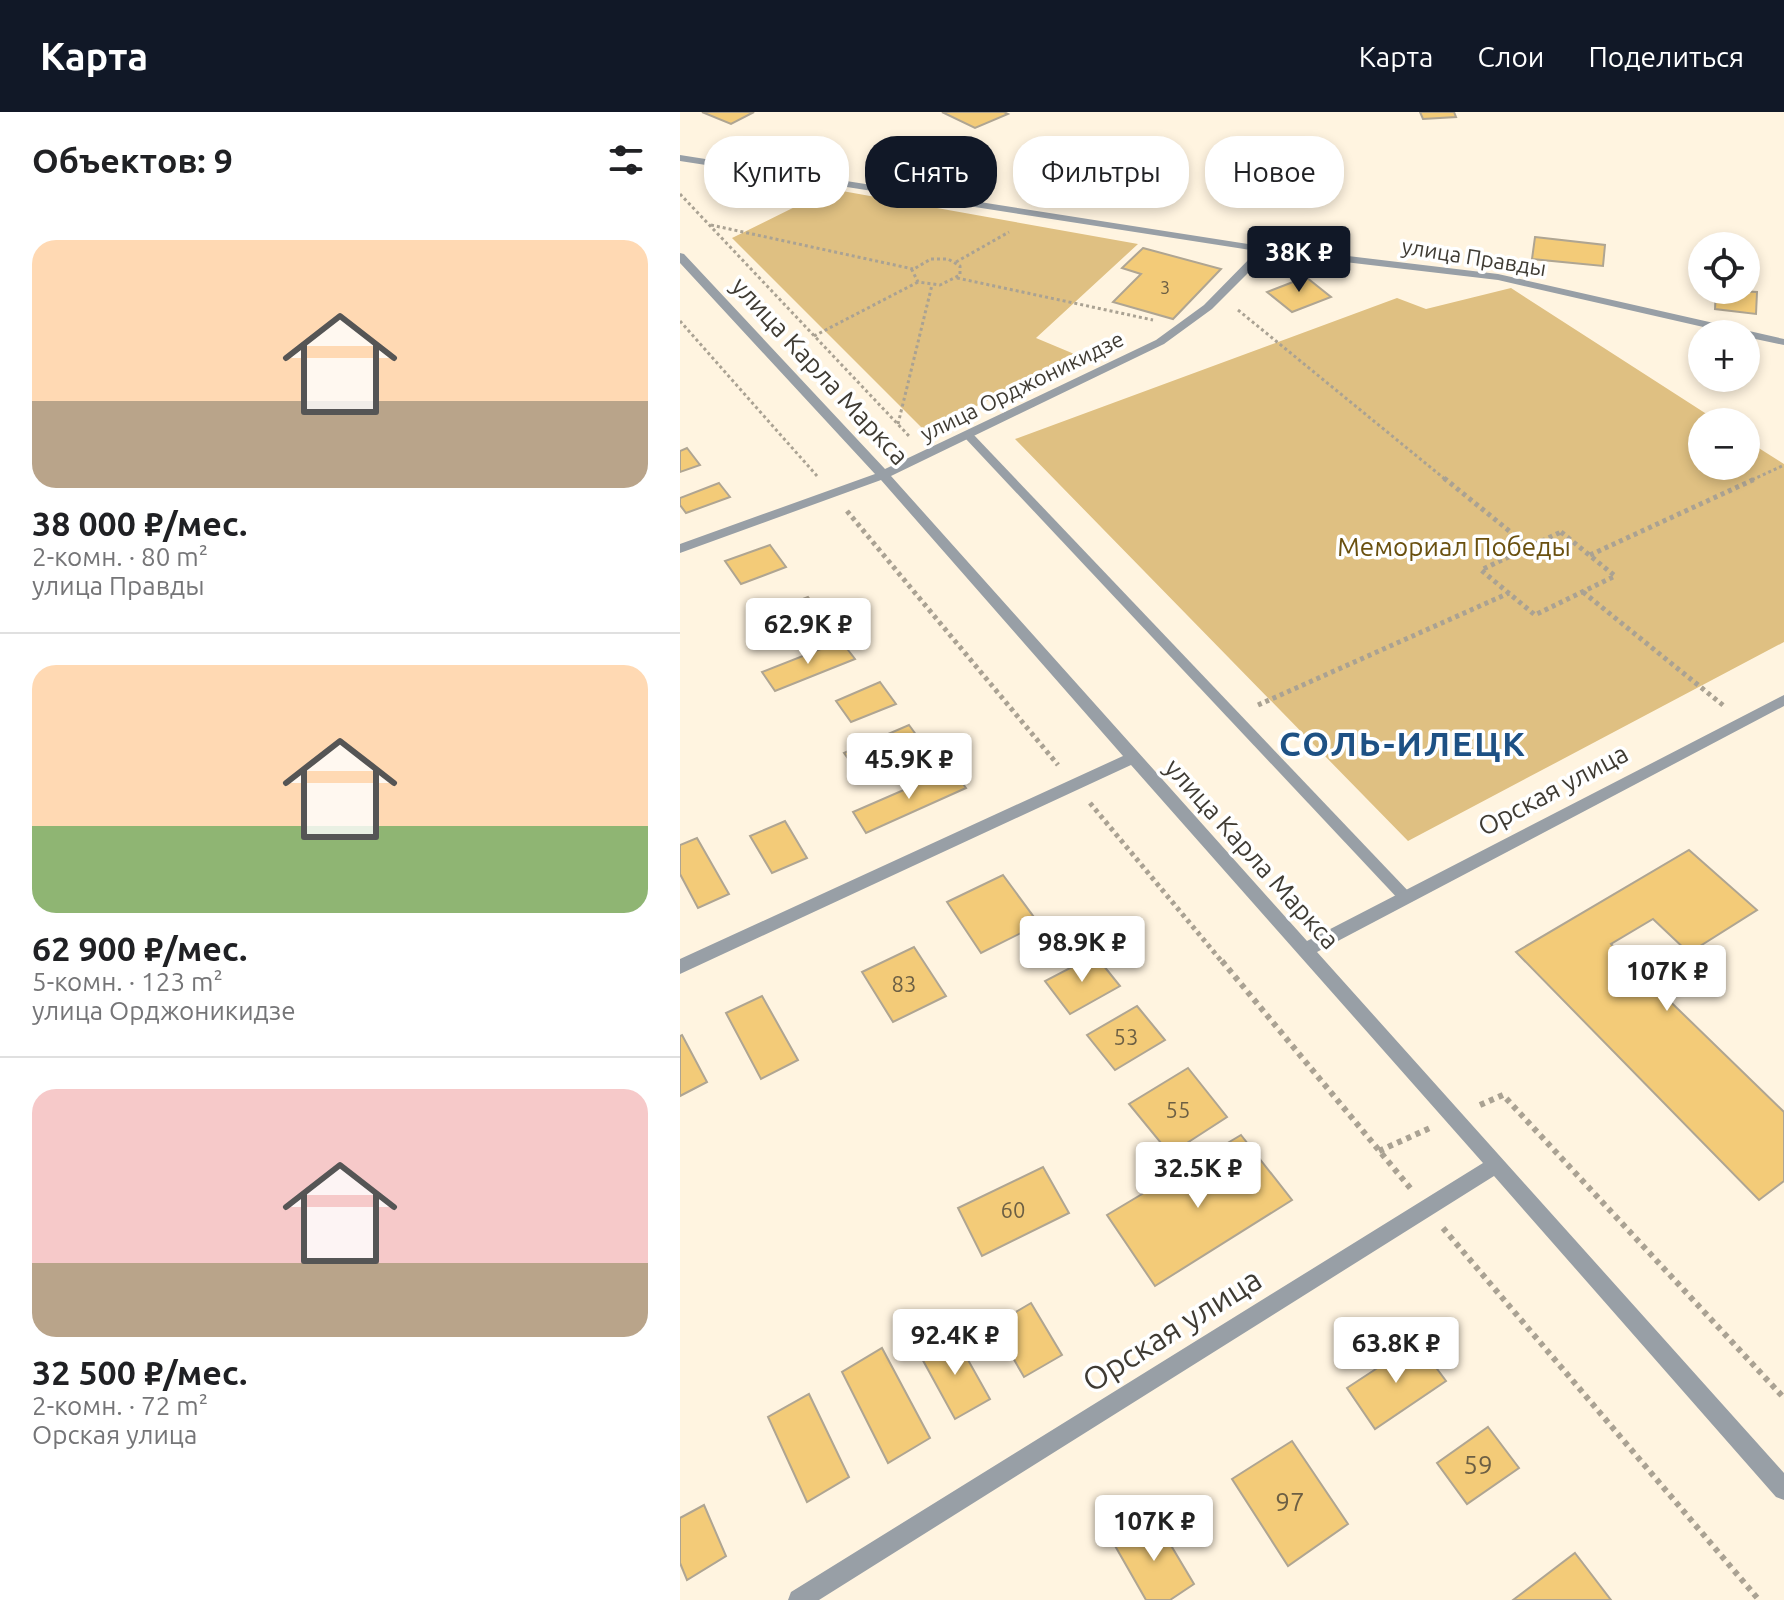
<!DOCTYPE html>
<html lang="ru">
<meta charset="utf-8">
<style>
body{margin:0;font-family:Ubuntu,sans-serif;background:#f6f6f6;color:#202124;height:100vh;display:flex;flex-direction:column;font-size:30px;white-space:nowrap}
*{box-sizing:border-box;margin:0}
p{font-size:26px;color:#757577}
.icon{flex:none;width:44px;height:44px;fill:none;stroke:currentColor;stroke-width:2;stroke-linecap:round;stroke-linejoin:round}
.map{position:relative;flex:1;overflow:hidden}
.side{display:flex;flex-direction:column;background:#fff;width:680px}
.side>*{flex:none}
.top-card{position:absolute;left:24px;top:24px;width:760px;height:72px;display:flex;gap:16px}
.controls{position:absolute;left:1008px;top:120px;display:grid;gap:16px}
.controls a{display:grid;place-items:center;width:72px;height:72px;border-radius:50%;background:#fff;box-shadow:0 4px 12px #0003;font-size:40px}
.price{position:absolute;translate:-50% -68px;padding:0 18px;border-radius:8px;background:#fff;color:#222;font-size:26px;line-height:52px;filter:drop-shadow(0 2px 4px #0008)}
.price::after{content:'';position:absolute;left:50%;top:48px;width:24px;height:18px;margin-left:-12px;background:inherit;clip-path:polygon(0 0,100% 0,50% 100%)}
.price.active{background:#111827;color:#fff}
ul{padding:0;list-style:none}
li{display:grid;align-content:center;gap:16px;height:424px;padding:0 32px}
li+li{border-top:2px solid #e0e0e0}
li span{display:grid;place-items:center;height:248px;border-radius:24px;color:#555}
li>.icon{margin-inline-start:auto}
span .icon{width:144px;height:144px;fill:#fffc;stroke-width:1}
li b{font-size:34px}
h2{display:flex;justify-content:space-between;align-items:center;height:96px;padding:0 32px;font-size:34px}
.chip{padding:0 28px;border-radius:32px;background:#fff;box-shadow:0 4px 12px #0003;font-size:28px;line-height:72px}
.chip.active{background:#111827;color:#fff}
header{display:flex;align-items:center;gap:48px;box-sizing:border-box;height:112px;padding:0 40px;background:#111827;color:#fff}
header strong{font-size:38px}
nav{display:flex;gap:44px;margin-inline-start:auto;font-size:28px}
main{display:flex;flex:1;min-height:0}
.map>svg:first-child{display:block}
</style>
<header>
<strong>Карта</strong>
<nav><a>Карта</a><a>Слои</a><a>Поделиться</a></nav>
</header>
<main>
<section class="side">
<h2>Объектов: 9<svg class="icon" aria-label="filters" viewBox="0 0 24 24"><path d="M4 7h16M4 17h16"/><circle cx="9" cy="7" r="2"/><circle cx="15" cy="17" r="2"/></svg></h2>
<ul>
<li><span style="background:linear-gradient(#ffd9b3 65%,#b9a48a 0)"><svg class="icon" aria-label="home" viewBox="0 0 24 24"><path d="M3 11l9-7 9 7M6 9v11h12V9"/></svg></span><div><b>38 000 ₽/мес.</b><p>2-комн. · 80 m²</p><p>улица Правды</p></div></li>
<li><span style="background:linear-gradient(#ffd9b3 65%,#8fb573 0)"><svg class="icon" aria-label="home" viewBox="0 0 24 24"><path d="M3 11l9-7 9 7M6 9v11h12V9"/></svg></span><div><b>62 900 ₽/мес.</b><p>5-комн. · 123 m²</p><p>улица Орджоникидзе</p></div></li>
<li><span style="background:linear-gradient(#f6c9c9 70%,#b9a48a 0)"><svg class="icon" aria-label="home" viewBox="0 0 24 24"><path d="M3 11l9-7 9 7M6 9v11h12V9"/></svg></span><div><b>32 500 ₽/мес.</b><p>2-комн. · 72 m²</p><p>Орская улица</p></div></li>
</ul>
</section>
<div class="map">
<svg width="1104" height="1488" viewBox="0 0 1104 1488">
<rect width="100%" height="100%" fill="#fff4e0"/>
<g fill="#dfc082">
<polygon points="151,77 458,132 356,226 399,244 245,319 52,126"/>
<polygon points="831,176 1039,310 1022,310 1022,354 1066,354 1066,328 1104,352 1104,530 728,729 335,327 717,186 746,197"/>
</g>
<g fill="#f3cb78" stroke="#afa592" stroke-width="2">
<polygon points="22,0 74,0 51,12"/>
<polygon points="262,0 324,0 328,2 295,16"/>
<polygon points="740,0 774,0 776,5 743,7"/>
<polygon points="242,32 286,39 261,67 239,63 247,55 224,51"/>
<polygon points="855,125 925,133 923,154 852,147"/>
<polygon points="463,136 541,157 493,207 433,190 461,162 442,156"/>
<polygon points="626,165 651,185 612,200 587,180"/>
<polygon points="1036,178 1077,180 1076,202 1035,197"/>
<polygon points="7,336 20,353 0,360 0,339"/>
<polygon points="39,371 50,385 6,401 0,393 0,386"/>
<polygon points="90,433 106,455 61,472 45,449"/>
<polygon points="128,485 141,502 81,526 69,508"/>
<polygon points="161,529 175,547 95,579 82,560"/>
<polygon points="200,570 216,592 171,610 156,589"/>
<polygon points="229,613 245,635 180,663 164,641"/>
<polygon points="272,657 286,676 186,721 173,700"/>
<polygon points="105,709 127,746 92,761 70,724"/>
<polygon points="17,726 49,782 18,796 0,762 0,733"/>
<polygon points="1009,738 1077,798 1009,841 973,807 931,832 1104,1000 1104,1069 1079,1088 836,840"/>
<polygon points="323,763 359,812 301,841 267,790"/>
<polygon points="234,835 266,884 213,910 182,860"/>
<polygon points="415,843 440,874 390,902 365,869"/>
<polygon points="82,884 118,948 81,967 46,901"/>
<polygon points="457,894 485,928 435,958 407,923"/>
<polygon points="2,923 27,970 0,984 0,924"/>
<polygon points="508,956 547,1005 490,1042 449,992"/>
<polygon points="561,1023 612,1088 475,1174 427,1103"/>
<polygon points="363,1055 389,1101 302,1144 278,1096"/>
<polygon points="351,1191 382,1243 344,1265 314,1213"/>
<polygon points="274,1223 310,1287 275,1307 240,1243"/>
<polygon points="737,1230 766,1269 695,1317 667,1276"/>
<polygon points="202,1236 250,1326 208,1351 162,1260"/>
<polygon points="129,1282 169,1365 127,1390 88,1305"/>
<polygon points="808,1315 839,1356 787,1392 757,1351"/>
<polygon points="612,1329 668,1412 608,1454 552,1367"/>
<polygon points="24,1393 46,1444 7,1468 0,1451 0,1406"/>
<polygon points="474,1405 514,1472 490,1488 466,1488 434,1432"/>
<polygon points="895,1441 931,1488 833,1488"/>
</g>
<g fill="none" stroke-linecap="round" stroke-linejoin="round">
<g stroke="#aaa293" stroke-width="3" stroke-dasharray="3 3" stroke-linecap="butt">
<polyline points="0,82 229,324"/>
<polyline points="31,113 233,157"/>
<polygon points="251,147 268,147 280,154 280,163 260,173 238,170 232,158"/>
<polyline points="276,150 329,120"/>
<polyline points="277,166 473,208"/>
<polyline points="558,198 766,368"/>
<polyline points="0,209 137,364"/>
<polyline points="134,224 238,170"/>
<polyline points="218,312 252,173"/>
<polyline points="1072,368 1104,353"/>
</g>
<g stroke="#aaa293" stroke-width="5" stroke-dasharray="4 4" stroke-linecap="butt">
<polyline points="764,366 849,435"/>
<polyline points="167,399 378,653"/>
<polygon points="881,420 935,464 855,503 801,458"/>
<polyline points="910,443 1077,366"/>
<polyline points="903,480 1044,594"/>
<polyline points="578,593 829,481"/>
<polyline points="410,691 543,851"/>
</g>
<g stroke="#aaa293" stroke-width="6" stroke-dasharray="5 5" stroke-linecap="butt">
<polyline points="542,849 731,1077"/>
<polyline points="800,993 823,983 1104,1286"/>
<polyline points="699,1039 750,1016"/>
<polyline points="763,1116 1079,1488"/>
</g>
<polygon fill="#989fa6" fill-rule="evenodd" points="289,321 293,322 731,782 733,786 731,790 721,790 285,326 285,322"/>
<polygon fill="#989fa6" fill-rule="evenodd" points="0,43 568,132 818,162 1104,227 1104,233 1066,225 1066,222 1054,222 818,168 588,141 532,197 484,232 211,364 627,829 1104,583 1104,594 637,840 1104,1361 1104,1388 1096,1385 814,1064 139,1488 108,1488 111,1480 803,1051 451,653 0,862 0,847 443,644 201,368 0,441 0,432 195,362 0,151 0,141 4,142 205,357 476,228 524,193 577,139 0,49"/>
</g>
<g text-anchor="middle" stroke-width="7" stroke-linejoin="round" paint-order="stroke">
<g font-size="18" fill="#6c5f44">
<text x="485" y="182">3</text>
</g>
<g font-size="22" fill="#3f3b33" stroke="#fff">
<text transform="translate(794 145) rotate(9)" y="8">улица Правды</text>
<text transform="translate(342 274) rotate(-26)" y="8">улица Орджоникидзе</text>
</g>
<g font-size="22" fill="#6c5f44">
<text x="224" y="880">83</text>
<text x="446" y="933">53</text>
<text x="498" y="1006">55</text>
<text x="333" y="1106">60</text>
</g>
<g font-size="26" fill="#3f3b33" stroke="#fff">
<text transform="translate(140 259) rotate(47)" y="9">улица Карла Маркса</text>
<text transform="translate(873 678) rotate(-28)" y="9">Орская улица</text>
<text transform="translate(572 742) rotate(48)" y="9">улица Карла Маркса</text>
</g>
<g font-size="26" fill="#6a500f" stroke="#fff">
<text x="774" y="444">Мемориал Победы</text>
</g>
<g font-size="26" fill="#6c5f44">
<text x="798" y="1362">59</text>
<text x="610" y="1399">97</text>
</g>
<g font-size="32" fill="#3f3b33" stroke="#fff">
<text transform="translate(492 1218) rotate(-32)" y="11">Орская улица</text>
</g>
<g font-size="34" font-weight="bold" letter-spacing="2" fill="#1e5184" stroke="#fff">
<text x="723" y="644">СОЛЬ-ИЛЕЦК</text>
</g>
</g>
</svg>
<div class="controls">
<a><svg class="icon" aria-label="locate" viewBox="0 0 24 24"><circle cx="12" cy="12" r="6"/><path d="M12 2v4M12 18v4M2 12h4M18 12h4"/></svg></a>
<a>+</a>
<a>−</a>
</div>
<b class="price active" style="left:619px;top:182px">38K ₽</b>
<b class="price" style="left:128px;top:554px">62.9K ₽</b>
<b class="price" style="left:229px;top:689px">45.9K ₽</b>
<b class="price" style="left:402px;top:872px">98.9K ₽</b>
<b class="price" style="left:987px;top:901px">107K ₽</b>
<b class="price" style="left:518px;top:1098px">32.5K ₽</b>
<b class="price" style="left:275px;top:1265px">92.4K ₽</b>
<b class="price" style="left:716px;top:1273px">63.8K ₽</b>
<b class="price" style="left:474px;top:1451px">107K ₽</b>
<div class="top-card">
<a class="chip">Купить</a>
<a class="chip active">Снять</a>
<a class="chip">Фильтры</a>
<a class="chip">Новое</a>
</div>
</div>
</main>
